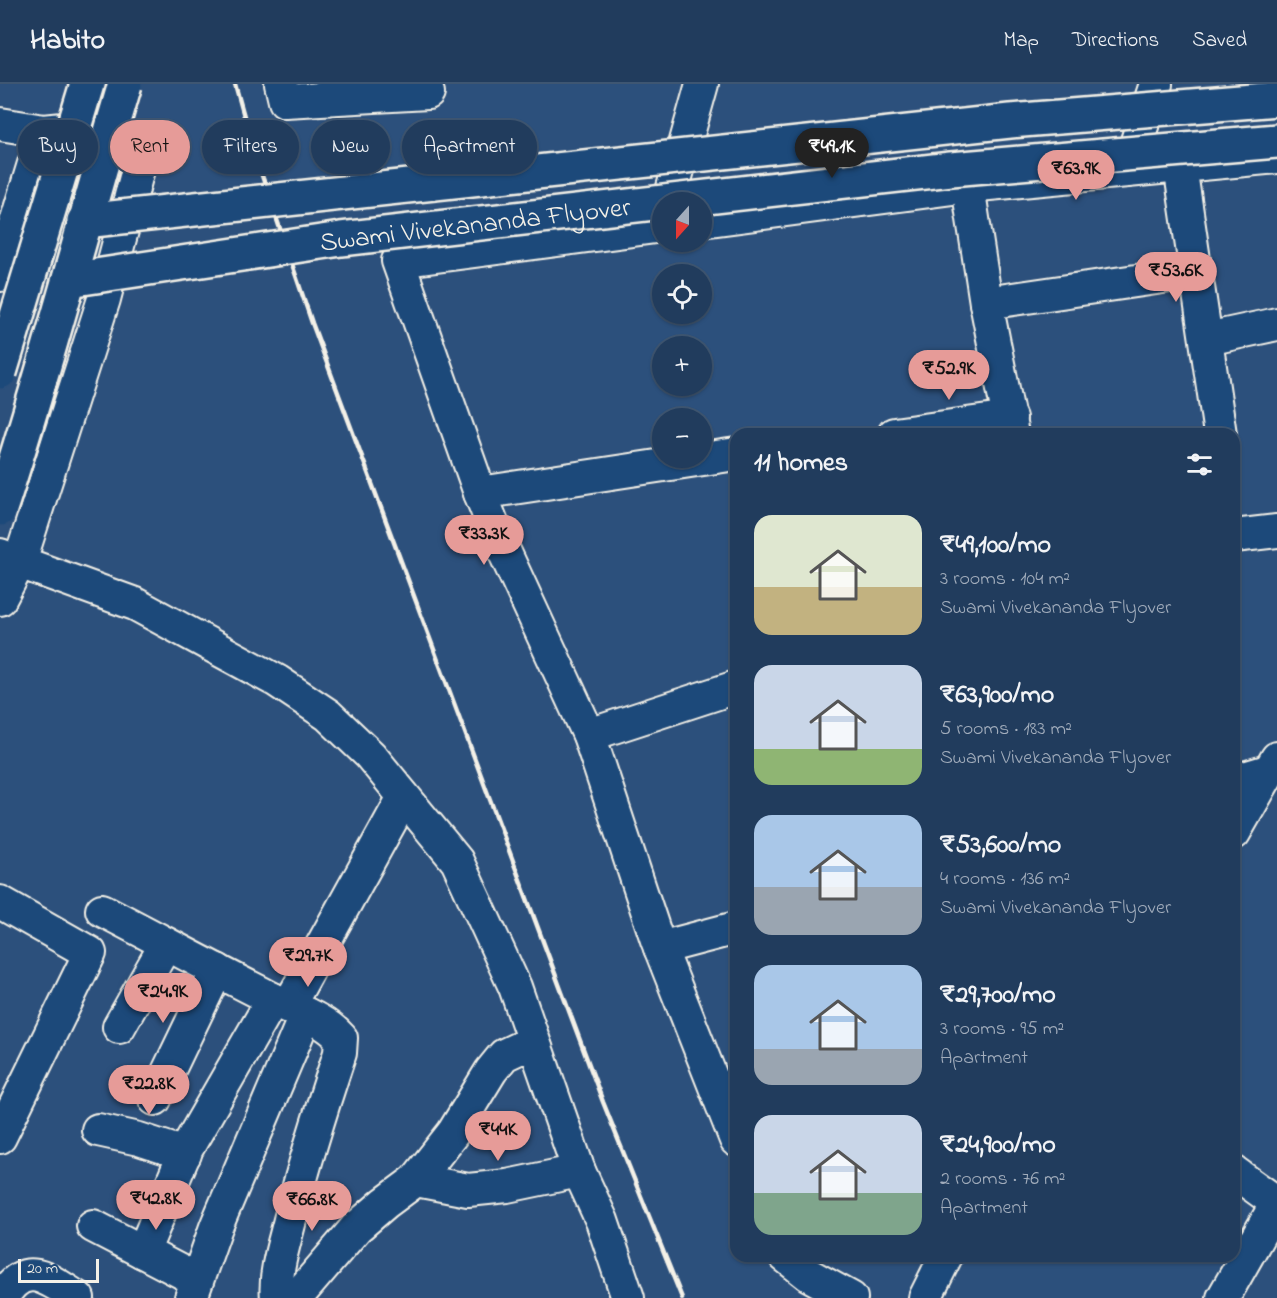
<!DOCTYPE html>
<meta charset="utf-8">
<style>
body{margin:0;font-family:"Indie Flower",sans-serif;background:#294363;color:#f1f3f6;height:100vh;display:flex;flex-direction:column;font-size:22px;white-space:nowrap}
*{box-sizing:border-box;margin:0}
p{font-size:20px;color:#a2adbc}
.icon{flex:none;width:33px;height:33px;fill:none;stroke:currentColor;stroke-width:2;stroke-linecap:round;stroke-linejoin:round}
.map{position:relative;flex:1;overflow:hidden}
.details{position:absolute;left:730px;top:344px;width:510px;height:834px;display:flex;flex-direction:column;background:#213c5d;border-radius:18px;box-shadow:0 2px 4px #0004,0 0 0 2px #3e5672}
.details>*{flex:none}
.guide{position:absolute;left:18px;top:36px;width:570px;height:54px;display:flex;gap:12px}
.needle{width:39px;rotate:201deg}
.controls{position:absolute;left:652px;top:108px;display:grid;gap:12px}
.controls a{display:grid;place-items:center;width:60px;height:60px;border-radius:50%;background:#213c5d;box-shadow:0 2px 4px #0004,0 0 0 2px #3e5672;font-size:30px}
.scale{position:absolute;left:18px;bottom:15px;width:81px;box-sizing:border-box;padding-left:6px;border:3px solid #f4f1e8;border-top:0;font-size:16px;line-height:21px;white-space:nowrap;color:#f4f1e8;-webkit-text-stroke:4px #1f4a7a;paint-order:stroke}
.price{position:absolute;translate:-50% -51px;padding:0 14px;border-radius:21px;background:#e69b98;color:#111;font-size:20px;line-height:39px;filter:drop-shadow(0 2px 3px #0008)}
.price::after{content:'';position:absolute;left:50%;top:36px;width:18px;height:14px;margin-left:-9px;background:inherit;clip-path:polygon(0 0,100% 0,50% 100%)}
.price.on{background:#222;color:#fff}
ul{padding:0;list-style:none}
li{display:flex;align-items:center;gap:18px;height:150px;padding:0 24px}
li span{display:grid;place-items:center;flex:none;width:168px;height:120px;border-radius:18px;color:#555}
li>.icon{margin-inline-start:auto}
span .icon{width:72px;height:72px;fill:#fffc;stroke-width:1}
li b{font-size:26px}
h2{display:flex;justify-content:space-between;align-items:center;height:72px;padding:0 24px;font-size:26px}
.chip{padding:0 21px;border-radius:27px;background:#213c5d;box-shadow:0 2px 4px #0004,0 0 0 2px #3e5672;font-size:21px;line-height:54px}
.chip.on{background:#e69b98;color:#111}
header{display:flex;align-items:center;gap:36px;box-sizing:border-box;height:84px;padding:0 30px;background:#213c5d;border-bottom:2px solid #3e5672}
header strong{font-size:28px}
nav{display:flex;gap:33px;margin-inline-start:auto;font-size:21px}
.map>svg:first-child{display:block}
</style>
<header>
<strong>Habito</strong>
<nav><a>Map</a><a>Directions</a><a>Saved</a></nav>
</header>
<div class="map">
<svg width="1277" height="1214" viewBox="0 0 1277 1214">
<rect width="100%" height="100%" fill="#2c507c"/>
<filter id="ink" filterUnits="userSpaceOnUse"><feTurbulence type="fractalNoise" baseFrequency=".0167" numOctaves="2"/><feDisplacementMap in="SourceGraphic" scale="12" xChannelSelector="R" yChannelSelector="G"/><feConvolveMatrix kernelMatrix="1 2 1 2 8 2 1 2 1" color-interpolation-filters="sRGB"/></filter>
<g filter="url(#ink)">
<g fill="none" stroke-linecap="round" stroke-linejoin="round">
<defs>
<g id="street">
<polyline points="281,0 285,17 428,9"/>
<polyline points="0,40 44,47 63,45 98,48 118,58 141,74 104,215 20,477 0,515"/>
<polyline points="1180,82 1220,350"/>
<polyline points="1127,87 1156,0"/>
<polyline points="968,102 986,219 1012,350"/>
<polyline points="669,118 702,0"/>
<polyline points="702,137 968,102 1277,73"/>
<polyline points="663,142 398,177 480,409 499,456 589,651 657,856 736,1056"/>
<polyline points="0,191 44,47"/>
<polyline points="986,219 1197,188"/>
<polyline points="1207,255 1277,240"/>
<polyline points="894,350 1010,334"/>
<polyline points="480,409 736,370"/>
<polyline points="1234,452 1277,447"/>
<polyline points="0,471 135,520 277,597 328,631 370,671 457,777 515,903 579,1087 602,1137 628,1214"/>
<polyline points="589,651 736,603"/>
<polyline points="1234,697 1271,686"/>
<polyline points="1234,749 1277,674"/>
<polyline points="0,818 90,869 0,1053"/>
<path d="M102,826c56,29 111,59 167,87 25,13 53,20 72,41l-1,15c-18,54 -35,108 -49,163 -6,25 -17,56 -14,82"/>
<polyline points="660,864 736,844"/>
<polyline points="288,923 404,713"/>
<polyline points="119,943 166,860"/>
<polyline points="155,1015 217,886"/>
<polyline points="98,1046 139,1055 185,1070"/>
<polyline points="1234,1088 1277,1119"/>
<polyline points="416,1096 468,1106 507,1102 579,1087"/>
<polyline points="93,1142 197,1196"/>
<polyline points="143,1168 186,1066 273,915"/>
<polyline points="785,1172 809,1191 851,1214"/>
<path d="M2,1214c23,-40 46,-19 76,0"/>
<polyline points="191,1214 216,1143 306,930"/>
<polyline points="296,1214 356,1144 385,1119 416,1096 453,1049 491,987 504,971 519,964 536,964"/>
<polyline points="925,1214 946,1172"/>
<polyline points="1223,1214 1277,1119"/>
</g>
</defs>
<use href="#street" stroke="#f4f1e8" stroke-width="36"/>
<use href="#street" stroke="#1f4a7a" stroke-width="32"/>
<polyline stroke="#f4f1e8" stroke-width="4.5" points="235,0 254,68 312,239 603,1018 682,1214"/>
<defs>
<g id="secondary-bridge">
<polyline points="84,137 1010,37 1277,15"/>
<path id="s1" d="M69,196l272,-41 610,-70 326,-28"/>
<polyline points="0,288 87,0"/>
<path d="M0,425c46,-141 83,-284 125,-425"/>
</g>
</defs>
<use href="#secondary-bridge" stroke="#f4f1e8" stroke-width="38" stroke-linecap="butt"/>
<use href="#secondary-bridge" stroke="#1f4a7a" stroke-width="33"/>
</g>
</g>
<g text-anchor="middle" stroke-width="4.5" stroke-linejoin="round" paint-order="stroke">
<g font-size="27" fill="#f4f1e8" stroke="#1f4a7a">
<text dy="9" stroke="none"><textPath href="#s1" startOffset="410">Swami Vivekananda Flyover</textPath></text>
</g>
</g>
</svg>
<div class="controls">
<a><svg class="needle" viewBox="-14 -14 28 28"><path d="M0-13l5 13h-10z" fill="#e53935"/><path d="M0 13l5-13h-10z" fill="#a2adbc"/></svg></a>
<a><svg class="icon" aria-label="locate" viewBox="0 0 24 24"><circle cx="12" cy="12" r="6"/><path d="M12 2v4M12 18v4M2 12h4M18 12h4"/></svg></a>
<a>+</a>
<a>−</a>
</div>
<div class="scale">20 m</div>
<b class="price on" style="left:832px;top:95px">₹49.1K</b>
<b class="price" style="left:1076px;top:117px">₹63.9K</b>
<b class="price" style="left:1176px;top:219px">₹53.6K</b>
<b class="price" style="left:949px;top:317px">₹52.9K</b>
<b class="price" style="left:484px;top:482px">₹33.3K</b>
<b class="price" style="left:308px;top:904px">₹29.7K</b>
<b class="price" style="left:163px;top:940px">₹24.9K</b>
<b class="price" style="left:149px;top:1032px">₹22.8K</b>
<b class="price" style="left:498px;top:1078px">₹44K</b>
<b class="price" style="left:156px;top:1147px">₹42.8K</b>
<b class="price" style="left:312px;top:1148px">₹66.8K</b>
<div class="guide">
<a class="chip">Buy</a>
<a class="chip on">Rent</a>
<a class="chip">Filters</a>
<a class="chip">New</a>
<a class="chip">Apartment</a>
</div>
<section class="details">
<h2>11 homes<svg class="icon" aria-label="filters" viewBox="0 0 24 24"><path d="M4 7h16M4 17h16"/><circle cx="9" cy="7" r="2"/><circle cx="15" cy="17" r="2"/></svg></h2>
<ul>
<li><span style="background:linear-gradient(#dfe7d0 60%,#c2b280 0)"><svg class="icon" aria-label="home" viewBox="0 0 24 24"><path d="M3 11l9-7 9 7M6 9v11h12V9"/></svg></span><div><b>₹49,100/mo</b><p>3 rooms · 104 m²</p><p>Swami Vivekananda Flyover</p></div></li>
<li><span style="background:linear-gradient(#c9d6e8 70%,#8fb573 0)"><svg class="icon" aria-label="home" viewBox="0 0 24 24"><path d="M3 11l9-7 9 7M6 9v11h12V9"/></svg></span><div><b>₹63,900/mo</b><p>5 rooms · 183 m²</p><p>Swami Vivekananda Flyover</p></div></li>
<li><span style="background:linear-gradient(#a9c7e8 60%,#9aa5b1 0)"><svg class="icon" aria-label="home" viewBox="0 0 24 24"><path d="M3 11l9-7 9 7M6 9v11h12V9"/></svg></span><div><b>₹53,600/mo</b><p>4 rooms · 136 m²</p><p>Swami Vivekananda Flyover</p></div></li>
<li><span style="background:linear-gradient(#a9c7e8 70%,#9aa5b1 0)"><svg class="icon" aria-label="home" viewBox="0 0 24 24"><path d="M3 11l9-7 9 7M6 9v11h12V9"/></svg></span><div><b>₹29,700/mo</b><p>3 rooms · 95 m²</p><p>Apartment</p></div></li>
<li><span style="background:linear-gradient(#c9d6e8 65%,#7fa58c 0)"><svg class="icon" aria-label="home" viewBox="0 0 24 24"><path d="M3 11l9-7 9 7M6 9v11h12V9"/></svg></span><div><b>₹24,900/mo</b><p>2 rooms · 76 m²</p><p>Apartment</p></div></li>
</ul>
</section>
</div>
